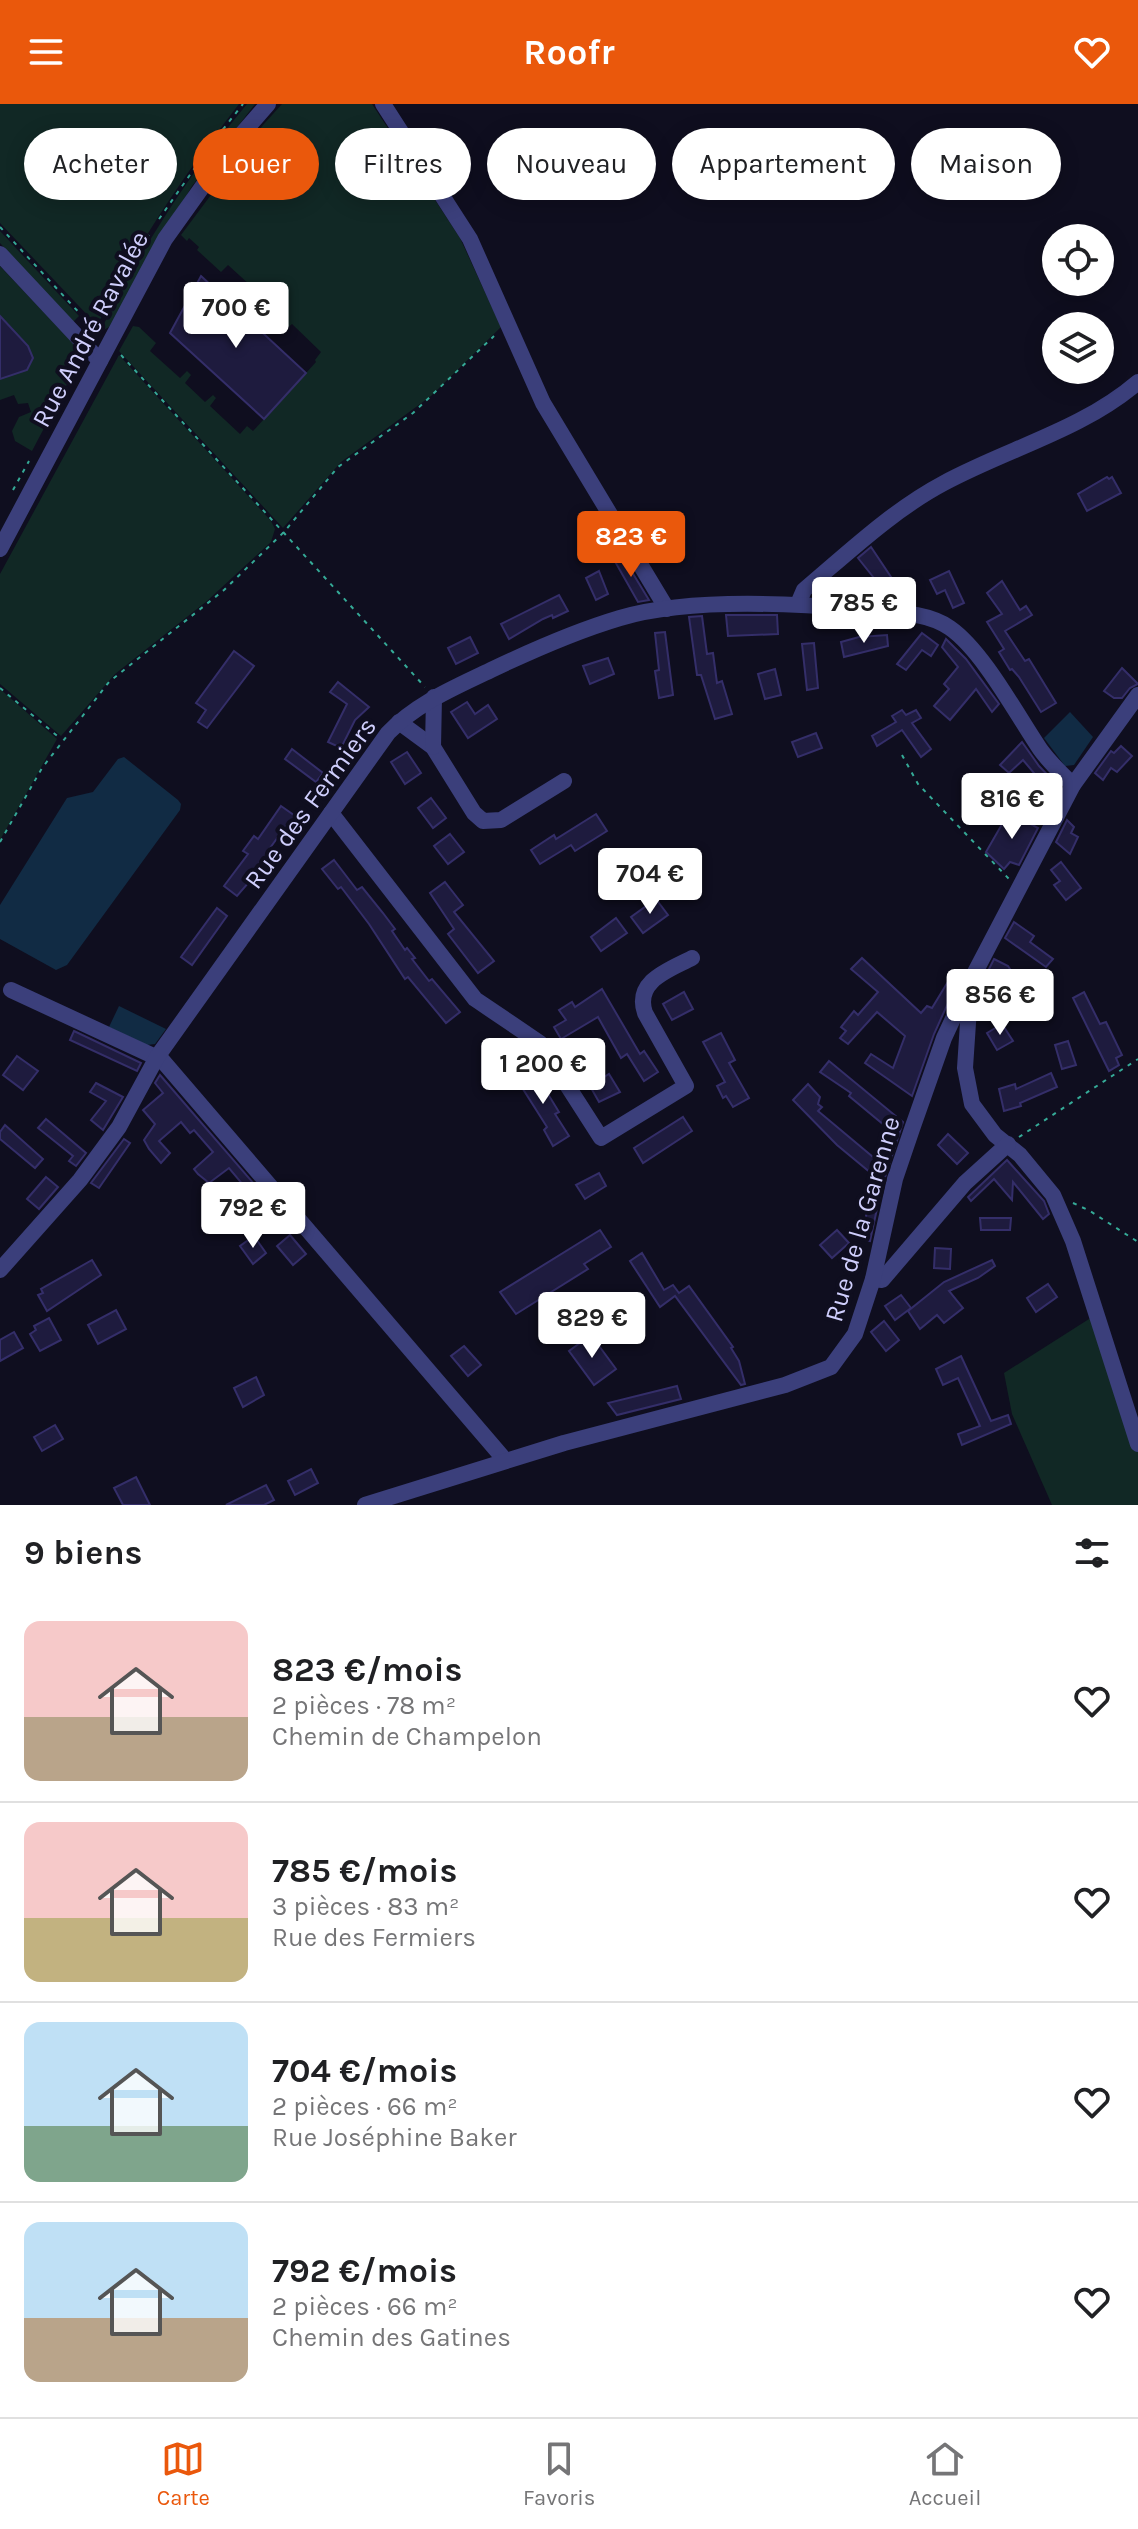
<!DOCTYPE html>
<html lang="fr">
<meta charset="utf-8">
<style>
body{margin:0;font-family:Karla,sans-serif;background:#f2f2f2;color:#202124;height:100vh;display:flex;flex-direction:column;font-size:30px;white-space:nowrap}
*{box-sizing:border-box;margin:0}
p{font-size:26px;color:#757577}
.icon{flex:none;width:44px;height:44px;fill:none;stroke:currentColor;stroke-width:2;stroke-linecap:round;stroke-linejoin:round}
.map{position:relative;height:1401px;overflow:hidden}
.drawer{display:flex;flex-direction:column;background:#fff;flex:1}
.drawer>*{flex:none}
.top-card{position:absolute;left:24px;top:24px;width:1090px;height:72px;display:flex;gap:16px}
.buttons{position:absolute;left:1042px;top:120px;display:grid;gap:16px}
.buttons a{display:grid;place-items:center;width:72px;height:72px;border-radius:50%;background:#fff;box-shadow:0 4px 20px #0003;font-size:40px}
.price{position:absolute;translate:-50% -68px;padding:0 18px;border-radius:8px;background:#fff;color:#222;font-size:26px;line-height:52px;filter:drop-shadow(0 2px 4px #0008)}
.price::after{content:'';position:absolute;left:50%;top:48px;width:24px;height:18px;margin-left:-12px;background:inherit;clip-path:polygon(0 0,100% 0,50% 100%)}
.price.current{background:#ea580c;color:#fff}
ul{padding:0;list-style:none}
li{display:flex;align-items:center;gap:24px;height:200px;padding:0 24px}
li+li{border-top:2px solid #e0e0e0}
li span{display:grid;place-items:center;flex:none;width:224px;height:160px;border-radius:16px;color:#555}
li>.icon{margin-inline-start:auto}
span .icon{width:96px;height:96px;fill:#fffc;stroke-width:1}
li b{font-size:34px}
h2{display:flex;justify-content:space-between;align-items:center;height:96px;padding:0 24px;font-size:34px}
.tag{padding:0 28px;border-radius:36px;background:#fff;box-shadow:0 4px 20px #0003;font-size:28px;line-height:72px}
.tag.current{background:#ea580c;color:#fff}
header{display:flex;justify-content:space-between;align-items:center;height:104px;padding:0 24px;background:#ea580c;color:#fff;font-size:36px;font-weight:700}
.menu{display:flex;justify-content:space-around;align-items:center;height:112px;border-top:2px solid #e0e0e0;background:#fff;font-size:22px;color:#757577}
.menu a{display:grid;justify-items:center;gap:4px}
.menu .current{color:#ea580c}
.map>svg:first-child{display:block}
</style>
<header><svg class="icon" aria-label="menu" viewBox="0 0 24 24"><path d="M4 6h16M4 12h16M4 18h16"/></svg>Roofr<svg class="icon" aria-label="heart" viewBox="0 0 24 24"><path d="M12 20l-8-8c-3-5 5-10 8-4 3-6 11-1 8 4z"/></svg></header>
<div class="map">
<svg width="1138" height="1401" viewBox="0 0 1138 1401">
<rect width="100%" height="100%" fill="#0f0e1f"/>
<g fill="#112825">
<path d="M0,0h239c-53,68 -101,138 -139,216l-5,3 -95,-100z"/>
<path d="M247,0h8l-63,82 -83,141 -9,5c40,-82 88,-157 147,-228z"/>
<polygon points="282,0 372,0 460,134 501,223 431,292 341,358 283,424 119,247 133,222 139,223 156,239 150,247 180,274 187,267 191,271 185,279 205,298 213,291 216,294 210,302 240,330 247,322 253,327 316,258 315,256 321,248 292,220 284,227 281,223 287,216 266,196 259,203 255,200 262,192 228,161 221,168 197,146 199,143 189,134 187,137 181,131 263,21"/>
<polygon points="0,127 79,212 73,218 0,139"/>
<polygon points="0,162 83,250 32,347 15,337 12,327 19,313 31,308 28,299 18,300 14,291 0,296 0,275 27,266 33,254 28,242 0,212"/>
<polygon points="119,251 271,417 275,425 271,438 207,497 115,570 61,632 0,580 0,470"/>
<polygon points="0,585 57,635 0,736"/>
<polygon points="1100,1208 1138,1337 1138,1401 1052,1401 1012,1310 1004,1269"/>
</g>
<g fill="#112b44">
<polygon points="1070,608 1093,633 1074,661 1065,662 1044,634"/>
<polygon points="124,653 178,696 181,700 180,706 67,861 56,866 0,835 0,801 67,694 93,688 118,655"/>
<polygon points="119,902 166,925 155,940 147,941 109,923"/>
</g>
<g fill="#1e1b3e" stroke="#342e69" stroke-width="2">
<polygon points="201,172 306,269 264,315 170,229"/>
<polygon points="0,212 28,242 33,254 27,266 0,275"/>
<polygon points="1107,373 1109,375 1112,373 1121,389 1087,407 1078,390"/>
<polygon points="871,443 901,488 890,494 858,454"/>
<polygon points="621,450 649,496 638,498 613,454"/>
<polygon points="599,467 608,490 596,496 586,474"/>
<polygon points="949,467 964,499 953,504 945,486 937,490 930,476"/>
<polygon points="1002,477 1020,506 1026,502 1032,511 1005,527 1025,557 1029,555 1056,599 1041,608 1019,573 1012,565 1010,566 999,548 1004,545 987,518 1002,510 987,489"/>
<polygon points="559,491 568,507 553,514 552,511 543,515 509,535 501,520"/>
<polygon points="726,511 777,511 778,530 728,532"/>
<polygon points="702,512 707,550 713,549 717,579 722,577 732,610 715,615 701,571 697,571 689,513"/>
<polygon points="665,528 673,591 659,594 655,567 659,566 655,529"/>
<polygon points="922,529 938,541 931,552 922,546 906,566 897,560"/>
<polygon points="887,531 888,542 844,553 841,538 859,533"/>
<polygon points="470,533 478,549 456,560 448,544"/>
<polygon points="946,535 966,555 999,600 992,608 976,585 950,616 934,602 949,585 944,580 958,563 942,543"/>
<polygon points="814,539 818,584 807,586 802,540"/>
<polygon points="234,547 254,562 207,624 198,618 206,606 196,599"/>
<polygon points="608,554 614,570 590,580 583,562"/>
<polygon points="1122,564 1138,580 1130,584 1122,594 1114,594 1104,587"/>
<polygon points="775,565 781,591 765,595 758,570"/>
<polygon points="338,578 369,603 355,616 341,644 328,638 347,600 330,588"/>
<polygon points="467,598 475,610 488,601 497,615 468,634 451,608"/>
<polygon points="902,606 906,611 916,606 921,614 912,619 931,645 921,653 902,626 877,642 872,632 896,618 892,612"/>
<polygon points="816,629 822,644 798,653 792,638"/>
<polygon points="1022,638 1039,662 1059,683 1054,693 1023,656 1009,669 1000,661"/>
<polygon points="1121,642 1132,652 1117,668 1111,664 1103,676 1095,669 1111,647 1114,649"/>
<polygon points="292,645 323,669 316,678 285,655"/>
<polygon points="407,648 421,669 405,680 391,658"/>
<polygon points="431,694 446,714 433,724 418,704"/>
<polygon points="281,702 298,714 290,724 286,722 270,744 275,748 237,792 224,782 248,750 243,747 254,732 258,735"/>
<polygon points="1009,708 1038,724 1019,761 1010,758 1004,765 986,748"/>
<polygon points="596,710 607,727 575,747 571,741 540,760 531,746 554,731 556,735"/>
<polygon points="1067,716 1074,723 1071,729 1078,733 1070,750 1056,738"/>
<polygon points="450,730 464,748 448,760 434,742"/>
<polygon points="334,756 357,786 362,783 383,809 395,825 392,827 405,846 407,844 415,854 412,855 429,877 432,875 460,908 446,919 408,873 405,875 369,820 341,783 338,785 322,765"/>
<polygon points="1061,758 1081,784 1066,796 1054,781 1060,777 1051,766"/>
<polygon points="445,778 463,801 454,808 494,857 478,869 448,830 454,825 430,789"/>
<polygon points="656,795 668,811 643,829 631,813"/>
<polygon points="217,804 227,812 192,861 181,853"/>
<polygon points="616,814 627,829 601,847 591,833"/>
<polygon points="1014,818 1034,832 1030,838 1053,855 1046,863 1005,834"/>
<polygon points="862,854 921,909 927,902 932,904 952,871 959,875 934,930 912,992 865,959 871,950 893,964 905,932 877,908 848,940 840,934 846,927 841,923 854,907 858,911 878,888 851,865"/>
<polygon points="994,855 1008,862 1024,886 988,867"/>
<polygon points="602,885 640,950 644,947 658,968 644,977 627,950 621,954 598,913 561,935 554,923 566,916 559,906 572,898 575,903"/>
<polygon points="684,888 693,905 672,916 663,900"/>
<polygon points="1084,888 1100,920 1106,918 1122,951 1116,954 1119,961 1109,967 1073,894"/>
<polygon points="1002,920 1013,937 997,946 987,929"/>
<polygon points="74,927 141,959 137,967 70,936"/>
<polygon points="721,929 735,956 729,959 749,994 733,1003 726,992 723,994 717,982 725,978 703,938"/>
<polygon points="1068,937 1076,961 1062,965 1055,941"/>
<polygon points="504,938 515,956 499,966 488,948"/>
<polygon points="17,952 38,967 23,986 3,971"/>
<polygon points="829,957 903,1018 883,1079 837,1041 793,996 808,980 820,993 818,1000 822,1003 818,1007 879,1058 896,1031 849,992 851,989 820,968"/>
<polygon points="532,964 559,1008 555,1010 569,1032 553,1042 544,1026 547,1023 516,974"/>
<polygon points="1051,969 1057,983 1020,999 1021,1002 1004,1007 999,985 1015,980 1016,985"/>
<polygon points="609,970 620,988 599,998 590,982"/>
<polygon points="160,971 267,1095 260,1101 229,1064 209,1079 198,1070 194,1065 213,1048 194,1026 190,1029 181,1018 159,1037 170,1049 161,1059 149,1045 144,1036 155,1020 143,1006 163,989 155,979"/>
<polygon points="96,979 123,993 103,1026 91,1016 106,997 90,988"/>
<polygon points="683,1013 692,1027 643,1059 634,1044"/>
<polygon points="46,1015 86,1049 76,1062 69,1057 73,1052 38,1024"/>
<polygon points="5,1021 43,1055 35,1064 0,1035 0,1028"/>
<polygon points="948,1030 968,1049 957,1060 938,1041"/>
<polygon points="124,1035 130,1039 99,1084 91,1079"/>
<polygon points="1007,1056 1044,1097 1049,1110 1043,1115 1013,1078 1012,1096 994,1075 971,1097 968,1093"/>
<polygon points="599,1069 606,1082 585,1095 576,1081"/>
<polygon points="46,1073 58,1083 39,1105 27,1095"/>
<polygon points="871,1089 880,1091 870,1137 861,1135"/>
<polygon points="980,1114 1011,1114 1010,1126 981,1126"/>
<polygon points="600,1126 611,1143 584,1160 588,1165 516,1210 500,1188"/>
<polygon points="837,1126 849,1139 832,1154 820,1141"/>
<polygon points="290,1131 306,1150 293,1161 277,1142"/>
<polygon points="254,1132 266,1149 253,1160 240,1142"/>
<polygon points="935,1144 951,1145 950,1165 934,1164"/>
<polygon points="642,1149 664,1186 673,1181 679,1189 689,1182 733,1243 731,1244 739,1257 745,1280 741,1281 675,1192 660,1203 630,1157"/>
<polygon points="92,1156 101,1171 47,1207 38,1191 43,1189 41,1185"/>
<polygon points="992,1156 995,1162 978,1174 949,1187 963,1204 944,1219 937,1211 920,1225 908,1207 944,1178"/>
<polygon points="1048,1180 1057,1193 1036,1208 1027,1194"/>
<polygon points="901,1191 911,1204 895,1216 885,1202"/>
<polygon points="116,1206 126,1225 98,1240 88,1221"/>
<polygon points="49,1214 61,1236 40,1247 30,1230 36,1226 34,1222"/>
<polygon points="884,1217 899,1236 886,1247 871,1228"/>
<polygon points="14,1228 23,1244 0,1257 0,1236"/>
<polygon points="591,1231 616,1265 594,1281 569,1247"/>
<polygon points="464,1242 481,1261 468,1272 451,1252"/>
<polygon points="961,1252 991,1317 1008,1311 1011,1320 962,1341 958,1330 980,1322 958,1274 943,1281 936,1265"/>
<polygon points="256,1273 264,1291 243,1303 234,1284"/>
<polygon points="677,1282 681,1295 617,1311 608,1299"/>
<polygon points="55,1321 63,1335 42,1347 34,1333"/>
<polygon points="311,1365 318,1379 295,1391 288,1377"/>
<polygon points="136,1373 150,1401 123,1401 114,1384"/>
<polygon points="266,1381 274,1396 264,1401 226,1401"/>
</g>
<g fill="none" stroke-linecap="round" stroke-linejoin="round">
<g stroke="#35aa97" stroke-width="2" stroke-dasharray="4 6" stroke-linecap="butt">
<polyline points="159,115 213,38 243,0"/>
<polyline points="0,123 96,227"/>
<polyline points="95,230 149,131"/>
<polyline points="121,251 425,583"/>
<polyline points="65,287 81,257"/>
<polyline points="13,386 29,357"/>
<polyline points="0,584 61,635"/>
<polyline points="902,651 918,680 1009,775"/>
<polyline points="0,738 42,664 109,578 224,486 284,428 338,363 413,309 494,232"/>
<polyline points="1019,1033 1138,955"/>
<polyline points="1073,1099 1090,1107 1138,1138"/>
</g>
<g stroke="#3b3f7b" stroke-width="16">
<polyline points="383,0 470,135 543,299 667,505"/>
<polyline points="0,150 100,257"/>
<polyline points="0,445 165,135 233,40 268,0"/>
<path d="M798,500l6,-14c45,-38 89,-80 140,-107 65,-35 138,-53 194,-101"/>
<polyline points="399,618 433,643 474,709 483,717 501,716 564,677"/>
<polyline points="433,643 434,593"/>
<path d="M331,709l144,186 65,44 61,95 85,-52 -41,-73c-11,-32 24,-43 47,-55"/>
<polyline points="11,886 162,956 505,1356"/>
<polyline points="970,889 965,964 972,1000 995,1031 1020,1051 1053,1091 1073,1137 1138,1340"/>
<path d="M0,1166l80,-90 39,-53 38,-70 231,-324c29,-30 66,-45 103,-63 42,-20 85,-39 129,-52 67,-20 167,-15 236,-9 31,4 68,1 94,19 33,23 67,87 90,121 9,13 22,25 33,36"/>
<polyline points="873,1175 882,1176 965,1079 1008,1040"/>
<polyline points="365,1401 564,1339 785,1281 831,1263 855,1230 873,1175 895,1075 912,1025 944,934 971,876 1073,681 1138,591"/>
</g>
</g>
<g text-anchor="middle" stroke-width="8" stroke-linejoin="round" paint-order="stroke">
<g font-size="26" fill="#cfcefc" stroke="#0f0e1f">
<text transform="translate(90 225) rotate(-62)" y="9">Rue André Ravalée</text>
<text transform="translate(310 699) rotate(-54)" y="9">Rue des Fermiers</text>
<text transform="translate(862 1115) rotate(-74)" y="9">Rue de la Garenne</text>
</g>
</g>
</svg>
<div class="buttons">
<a><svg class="icon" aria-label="locate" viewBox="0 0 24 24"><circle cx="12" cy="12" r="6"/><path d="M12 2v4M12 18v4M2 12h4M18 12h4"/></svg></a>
<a><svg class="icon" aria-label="layers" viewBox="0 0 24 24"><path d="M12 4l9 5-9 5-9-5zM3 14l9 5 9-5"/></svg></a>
</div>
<b class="price" style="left:236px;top:246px">700 €</b>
<b class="price current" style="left:631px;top:475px">823 €</b>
<b class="price" style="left:864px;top:541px">785 €</b>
<b class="price" style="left:1012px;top:737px">816 €</b>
<b class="price" style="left:650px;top:812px">704 €</b>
<b class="price" style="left:1000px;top:933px">856 €</b>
<b class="price" style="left:543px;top:1002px">1 200 €</b>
<b class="price" style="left:253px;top:1146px">792 €</b>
<b class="price" style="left:592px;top:1256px">829 €</b>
<div class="top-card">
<a class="tag">Acheter</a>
<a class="tag current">Louer</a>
<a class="tag">Filtres</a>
<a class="tag">Nouveau</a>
<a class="tag">Appartement</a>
<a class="tag">Maison</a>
</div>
</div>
<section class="drawer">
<h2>9 biens<svg class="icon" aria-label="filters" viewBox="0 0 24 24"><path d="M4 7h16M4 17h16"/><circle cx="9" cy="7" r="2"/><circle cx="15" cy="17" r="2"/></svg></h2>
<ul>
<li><span style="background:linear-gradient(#f6c9c9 60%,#b9a48a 0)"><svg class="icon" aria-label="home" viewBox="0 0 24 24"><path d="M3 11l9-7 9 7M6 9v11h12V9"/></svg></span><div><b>823 €/mois</b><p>2 pièces · 78 m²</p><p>Chemin de Champelon</p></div><svg class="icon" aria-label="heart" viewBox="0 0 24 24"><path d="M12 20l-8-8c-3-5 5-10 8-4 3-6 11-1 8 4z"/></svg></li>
<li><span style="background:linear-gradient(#f6c9c9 60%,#c2b280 0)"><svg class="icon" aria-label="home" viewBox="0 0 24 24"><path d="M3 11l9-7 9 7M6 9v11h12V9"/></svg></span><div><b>785 €/mois</b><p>3 pièces · 83 m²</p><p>Rue des Fermiers</p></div><svg class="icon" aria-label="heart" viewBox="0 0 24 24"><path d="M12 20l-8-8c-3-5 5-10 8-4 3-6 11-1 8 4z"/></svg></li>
<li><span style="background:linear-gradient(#bfe0f5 65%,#7fa58c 0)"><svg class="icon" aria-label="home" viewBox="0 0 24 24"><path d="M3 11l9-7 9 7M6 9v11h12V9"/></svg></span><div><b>704 €/mois</b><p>2 pièces · 66 m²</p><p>Rue Joséphine Baker</p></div><svg class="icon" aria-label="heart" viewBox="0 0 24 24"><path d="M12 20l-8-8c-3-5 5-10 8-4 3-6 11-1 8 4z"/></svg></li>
<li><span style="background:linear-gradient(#bfe0f5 60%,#b9a48a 0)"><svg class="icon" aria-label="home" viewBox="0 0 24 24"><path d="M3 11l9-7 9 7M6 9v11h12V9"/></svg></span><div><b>792 €/mois</b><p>2 pièces · 66 m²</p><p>Chemin des Gatines</p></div><svg class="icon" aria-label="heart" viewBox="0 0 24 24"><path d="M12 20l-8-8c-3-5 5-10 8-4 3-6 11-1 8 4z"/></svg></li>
</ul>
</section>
<nav class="menu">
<a class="current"><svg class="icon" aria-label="map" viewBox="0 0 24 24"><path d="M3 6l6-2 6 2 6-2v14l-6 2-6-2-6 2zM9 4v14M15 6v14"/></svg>Carte</a>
<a><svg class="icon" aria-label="saved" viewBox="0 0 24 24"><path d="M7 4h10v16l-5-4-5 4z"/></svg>Favoris</a>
<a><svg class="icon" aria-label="home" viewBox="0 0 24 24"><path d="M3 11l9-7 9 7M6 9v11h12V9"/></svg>Accueil</a>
</nav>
